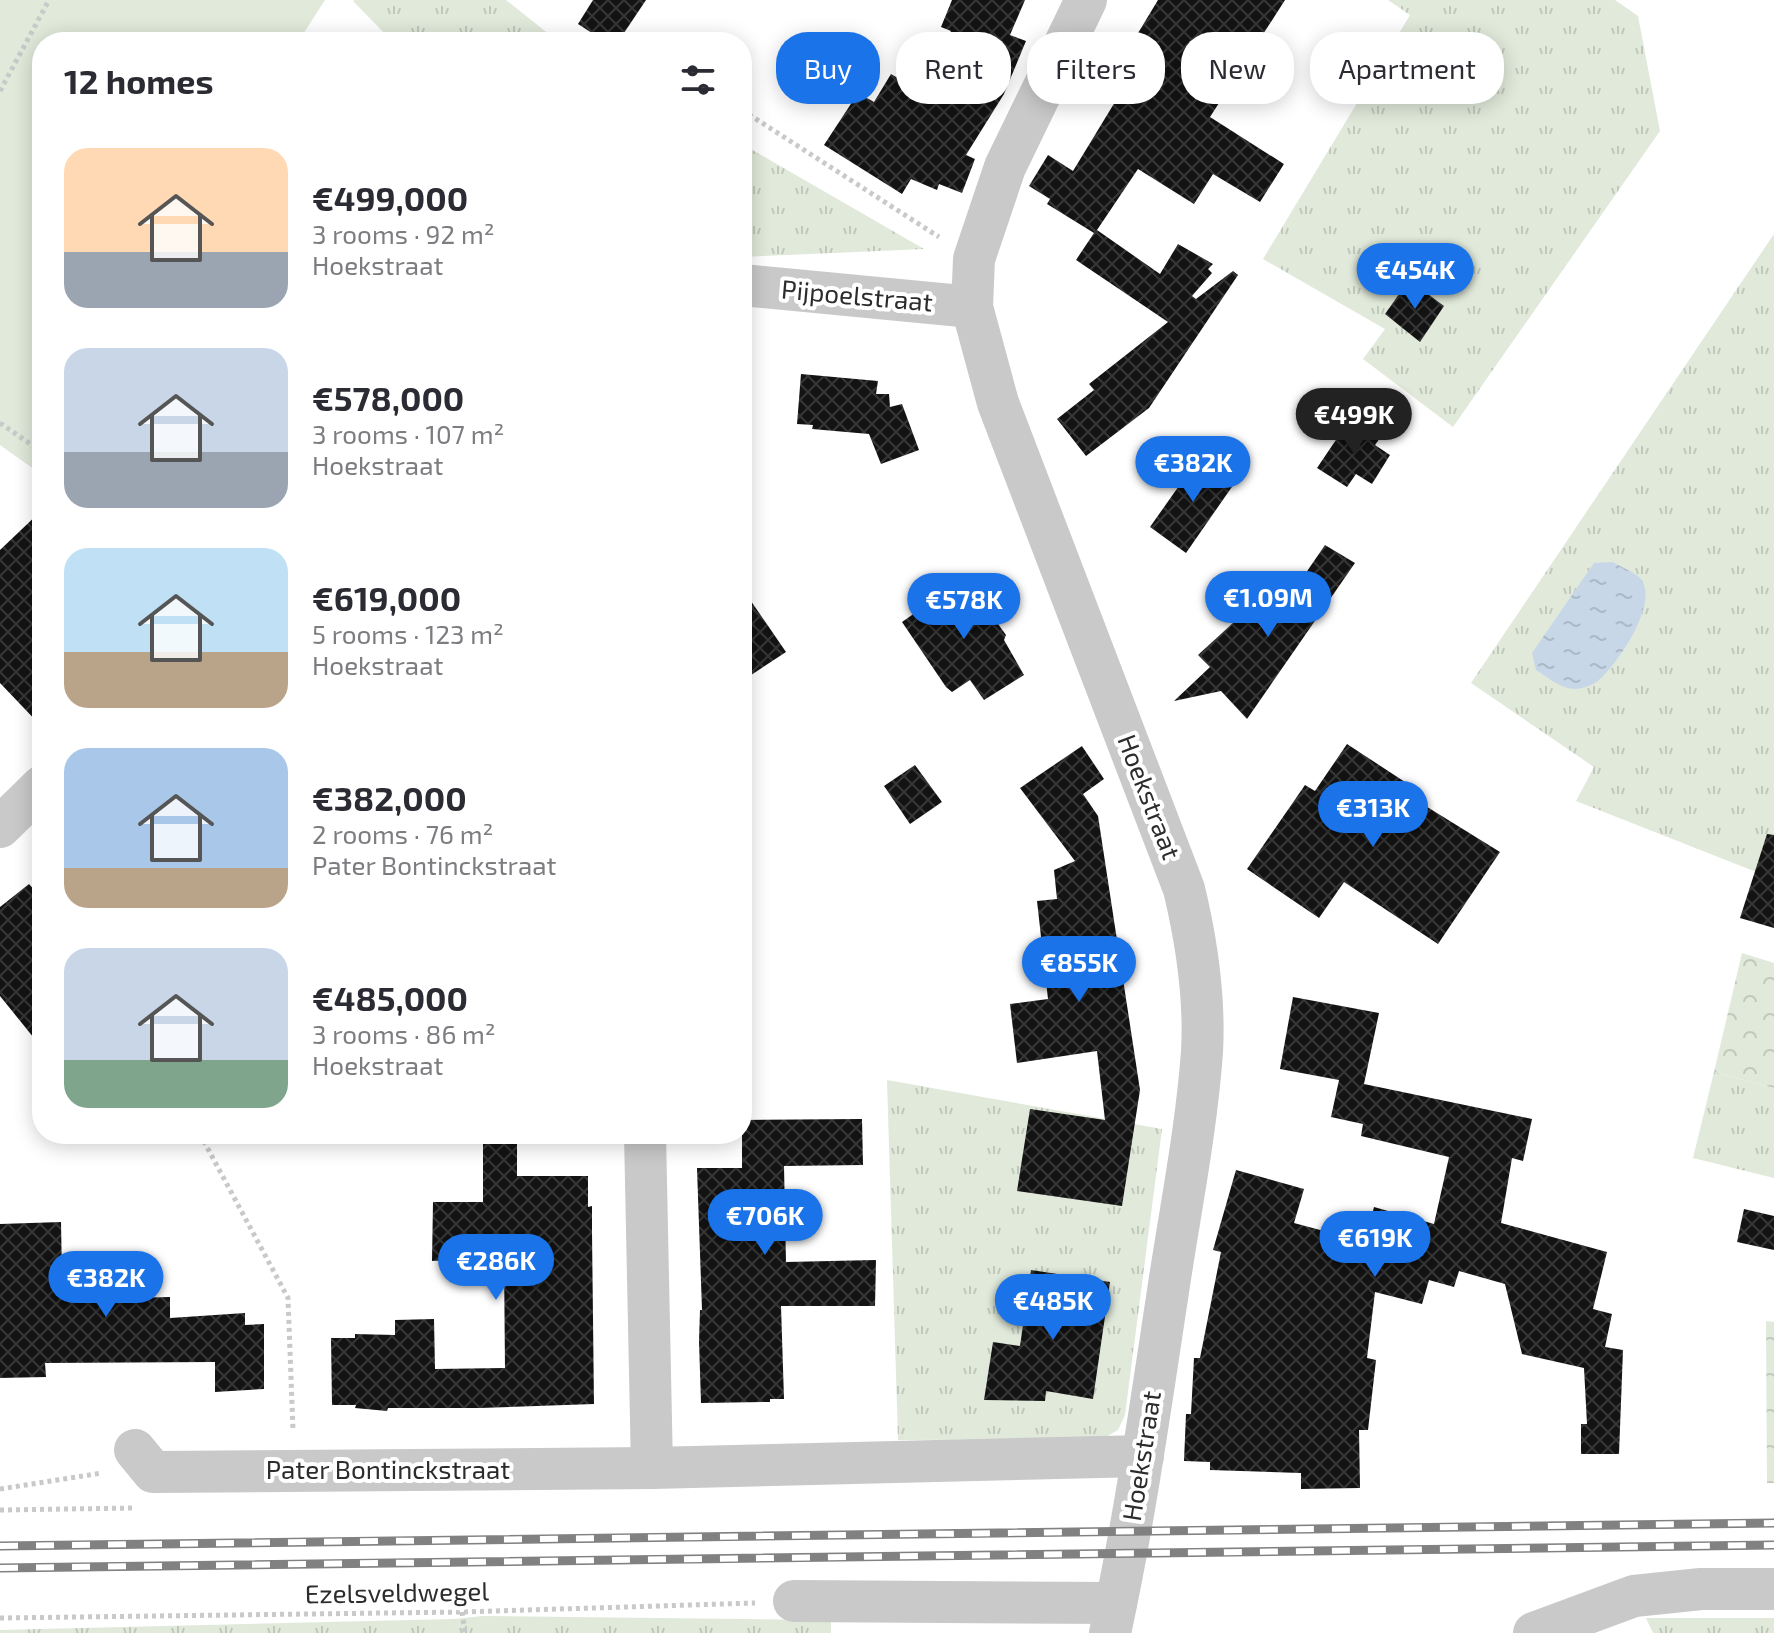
<!DOCTYPE html>
<meta charset="utf-8">
<style>
body{margin:0;font-family:"Exo 2",sans-serif;background:#f2f2f3;color:#2b2b33;height:100vh;display:flex;flex-direction:column;font-size:30px;white-space:nowrap}
*{box-sizing:border-box;margin:0}
p{font-size:26px;color:#7c7c81}
.icon{flex:none;width:44px;height:44px;fill:none;stroke:currentColor;stroke-width:2;stroke-linecap:round;stroke-linejoin:round}
.map{position:relative;flex:1;overflow:hidden}
.drawer{position:absolute;left:32px;top:32px;width:720px;height:1112px;display:flex;flex-direction:column;background:#fff;border-radius:32px;box-shadow:0 4px 20px #0003}
.drawer>*{flex:none}
.guide{position:absolute;left:776px;top:32px;width:760px;height:72px;display:flex;gap:16px}
.price{position:absolute;translate:-50% -68px;padding:0 18px;border-radius:28px;background:#1a73e8;color:#fff;font-size:26px;line-height:52px;filter:drop-shadow(0 2px 4px #0008)}
.price::after{content:'';position:absolute;left:50%;top:48px;width:24px;height:18px;margin-left:-12px;background:inherit;clip-path:polygon(0 0,100% 0,50% 100%)}
.price.current{background:#222;color:#fff}
ul{padding:0;list-style:none}
li{display:flex;align-items:center;gap:24px;height:200px;padding:0 32px}
li span{display:grid;place-items:center;flex:none;width:224px;height:160px;border-radius:24px;color:#555}
li>.icon{margin-inline-start:auto}
span .icon{width:96px;height:96px;fill:#fffc;stroke-width:1}
li b{font-size:34px}
h2{display:flex;justify-content:space-between;align-items:center;height:96px;padding:0 32px;font-size:34px}
.chip{padding:0 28px;border-radius:32px;background:#fff;box-shadow:0 4px 20px #0003;font-size:28px;line-height:72px}
.chip.current{background:#1a73e8;color:#fff}
.map>svg:first-child{display:block}
</style>
<div class="map">
<svg width="1774" height="1633" viewBox="0 0 1774 1633">
<defs>
<pattern id="grass-tufts" width="24" height="20" patternUnits="userSpaceOnUse" patternTransform="scale(2)"><rect width="24" height="20" fill="#e0e9da"/><path d="M3 7l-1-3M5 7V3M7 7l1-3M15 17l-1-3M17 17v-4M19 17l1-3" fill="none" stroke="#c0c8bb"/></pattern>
<pattern id="forest-crowns" width="20" height="18" patternUnits="userSpaceOnUse" patternTransform="scale(2)"><rect width="20" height="18" fill="#e0e9da"/><path d="M2 6a3 3 0 1 1 6 0M12 15a3 3 0 1 1 6 0" fill="none" stroke="#c0c8bb"/></pattern>
<pattern id="water-ripples" width="26" height="14" patternUnits="userSpaceOnUse" patternTransform="scale(2)"><rect width="26" height="14" fill="#c7d7e8"/><path d="M2 4q2-2 4 0t4 0M15 11q2-2 4 0t4 0" fill="none" stroke="#abb9c7"/></pattern>
<pattern id="building-cross-hatch" width="8" height="8" patternUnits="userSpaceOnUse" patternTransform="scale(2)"><rect width="8" height="8" fill="#131313"/><path d="M0 0l8 8M0 8l8-8" fill="none" stroke="#363636"/></pattern>
</defs>
<rect width="100%" height="100%" fill="#fff"/>
<g fill="url(#grass-tufts)">
<polygon points="355,0 506,0 545,31 565,42 393,42 353,1"/>
<polygon points="1388,0 1615,0 1638,16 1660,131 1453,427 1363,359 1385,329 1263,259 1410,15"/>
<polygon points="742,144 924,249 742,257"/>
<polygon points="1774,234 1774,879 1576,801 1594,767 1471,683"/>
<polygon points="1714,1072 1774,1088 1774,1178 1693,1158"/>
<polygon points="887,1080 1162,1129 1125,1415 1118,1430 1102,1439 898,1440"/>
<polygon points="483,1616 831,1620 831,1633 0,1633 0,1630 453,1619"/>
<polygon points="1646,1618 1774,1618 1774,1633 1653,1633"/>
</g>
<g fill="url(#forest-crowns)">
<polygon points="1742,953 1774,963 1774,1088 1714,1072"/>
<polygon points="1766,1321 1774,1322 1774,1483 1767,1483"/>
</g>
<polygon fill="#e0e9da" points="0,0 325,0 298,42 42,42 42,475 0,445"/>
<path fill="url(#water-ripples)" d="M1613,562c8,5 21,10 27,16 21,24 -23,87 -42,103 -5,4 -16,8 -23,8 -14,0 -28,-12 -39,-19l-4,-17 62,-90z"/>
<g fill="url(#building-cross-hatch)">
<polygon points="593,0 646,0 618,42 606,42 578,24"/>
<polygon points="952,0 1025,0 1010,35 1026,41 1004,94 966,155 975,159 962,193 939,184 937,190 911,179 902,194 824,145 858,93 874,102 891,74 916,89 951,31 941,27"/>
<polygon points="1158,0 1285,0 1210,117 1284,164 1260,202 1213,174 1194,204 1138,169 1097,230 1160,274 1178,244 1213,264 1208,269 1212,273 1192,296 1196,299 1233,271 1238,275 1149,408 1086,456 1057,419 1094,390 1089,384 1168,322 1076,260 1094,233 1047,204 1050,199 1029,186 1048,155 1073,171 1146,51 1132,43"/>
<polygon points="1409,280 1444,306 1420,342 1385,314"/>
<polygon points="801,374 878,381 876,394 889,394 890,407 902,404 919,450 881,464 869,434 812,429 813,425 797,424"/>
<polygon points="1350,419 1380,438 1375,445 1390,455 1372,484 1356,474 1347,487 1317,468"/>
<polygon points="1200,456 1236,481 1186,553 1150,527"/>
<polygon points="42,510 42,727 0,683 0,550"/>
<polygon points="1325,545 1355,563 1247,719 1221,691 1174,701 1210,667 1198,655 1246,611 1266,631"/>
<polygon points="965,583 977,601 994,590 993,617 1006,635 1004,640 1024,675 984,700 970,680 952,692 946,687 902,622 922,608 919,603 944,586 950,593"/>
<polygon points="742,588 786,652 742,681"/>
<polygon points="1347,744 1408,784 1403,792 1500,852 1438,944 1344,882 1319,918 1247,869 1305,785 1315,791"/>
<polygon points="1082,746 1104,779 1083,794 1098,816 1140,1090 1122,1206 1017,1191 1030,1109 1105,1120 1097,1051 1017,1063 1010,1004 1048,999 1037,901 1057,899 1054,870 1075,861 1020,788"/>
<polygon points="915,765 942,802 910,824 884,786"/>
<polygon points="1767,834 1774,835 1774,928 1740,918"/>
<polygon points="29,884 42,899 42,1048 0,996 0,907"/>
<polygon points="1293,997 1379,1013 1364,1084 1532,1119 1523,1161 1512,1158 1501,1223 1607,1252 1593,1309 1612,1314 1605,1347 1623,1350 1619,1454 1581,1454 1581,1424 1587,1424 1584,1368 1522,1354 1505,1284 1459,1271 1454,1287 1429,1280 1422,1304 1375,1292 1367,1358 1376,1360 1368,1430 1359,1430 1360,1488 1301,1489 1301,1473 1210,1470 1210,1462 1184,1461 1186,1414 1191,1414 1194,1358 1200,1358 1221,1252 1213,1250 1236,1170 1304,1189 1294,1223 1365,1242 1374,1207 1434,1224 1449,1157 1361,1136 1363,1124 1331,1117 1339,1080 1280,1069"/>
<polygon points="862,1119 863,1165 784,1166 786,1262 876,1260 875,1306 781,1306 784,1399 770,1399 770,1402 701,1403 699,1341 700,1310 702,1310 697,1168 742,1168 742,1120"/>
<polygon points="517,1136 517,1176 588,1176 588,1207 592,1206 592,1232 594,1404 480,1408 388,1408 387,1411 355,1408 356,1405 332,1405 331,1338 355,1338 355,1334 395,1335 395,1320 434,1319 435,1369 505,1368 504,1257 432,1261 433,1202 483,1202 483,1137"/>
<polygon points="1744,1209 1774,1216 1774,1250 1737,1242"/>
<polygon points="61,1222 62,1275 127,1273 127,1298 170,1297 170,1318 245,1313 245,1325 264,1324 264,1389 215,1392 215,1362 45,1363 46,1377 0,1378 0,1224"/>
<polygon points="1031,1270 1110,1282 1093,1399 1046,1391 1045,1401 984,1400 993,1342 1020,1346"/>
</g>
<g fill="none" stroke-linecap="round" stroke-linejoin="round">
<g stroke="#c9c9c9" stroke-width="5" stroke-dasharray="4 4" stroke-linecap="butt">
<polyline points="0,91 49,0"/>
<polyline points="742,110 939,237"/>
<polyline points="0,423 42,452"/>
<polyline points="200,1134 288,1298 293,1430"/>
<polyline points="0,1489 102,1473"/>
<polyline points="0,1510 135,1508"/>
<polyline points="462,1612 465,1633"/>
<polyline points="0,1618 462,1612 755,1603"/>
</g>
<g stroke="#c9c9c9" stroke-width="42">
<path d="M1086,0l-81,167 -31,92 -2,48 26,96 186,486c13,54 21,108 18,163 -6,82 -23,164 -35,246 -17,112 -33,224 -57,335"/>
<polyline points="742,285 972,307"/>
<polyline points="0,827 42,786"/>
<polyline points="645,1134 652,1468"/>
<polyline points="135,1450 153,1472 652,1468 1143,1456"/>
<polyline points="794,1601 1116,1603"/>
<polyline points="1534,1633 1634,1596 1701,1589 1774,1589"/>
</g>
<defs>
<g id="rail">
<polyline points="0,1546 1774,1523"/>
<polyline points="0,1568 1774,1545"/>
</g>
</defs>
<use href="#rail" stroke="#818181" stroke-width="9"/>
<use href="#rail" stroke="#fff" stroke-width="6" stroke-dasharray="18" stroke-linecap="butt"/>
</g>
<g text-anchor="middle" stroke-width="8" stroke-linejoin="round" paint-order="stroke">
<g font-size="26" fill="#2c2c2c" stroke="#fff">
<text transform="translate(857 296) rotate(5)" y="9">Pijpoelstraat</text>
<text transform="translate(1149 797) rotate(69)" y="9">Hoekstraat</text>
<text transform="translate(1142 1456) rotate(-81)" y="9">Hoekstraat</text>
<text x="388" y="1479">Pater Bontinckstraat</text>
<text transform="translate(397 1593) rotate(-1)" y="9">Ezelsveldwegel</text>
</g>
</g>
</svg>
<b class="price" style="left:1415px;top:311px">€454K</b>
<b class="price current" style="left:1354px;top:456px">€499K</b>
<b class="price" style="left:1193px;top:504px">€382K</b>
<b class="price" style="left:1268px;top:639px">€1.09M</b>
<b class="price" style="left:964px;top:641px">€578K</b>
<b class="price" style="left:1373px;top:849px">€313K</b>
<b class="price" style="left:1079px;top:1004px">€855K</b>
<b class="price" style="left:765px;top:1257px">€706K</b>
<b class="price" style="left:1375px;top:1279px">€619K</b>
<b class="price" style="left:496px;top:1302px">€286K</b>
<b class="price" style="left:106px;top:1319px">€382K</b>
<b class="price" style="left:1053px;top:1342px">€485K</b>
<div class="guide">
<a class="chip current">Buy</a>
<a class="chip">Rent</a>
<a class="chip">Filters</a>
<a class="chip">New</a>
<a class="chip">Apartment</a>
</div>
<section class="drawer">
<h2>12 homes<svg class="icon" aria-label="filters" viewBox="0 0 24 24"><path d="M4 7h16M4 17h16"/><circle cx="9" cy="7" r="2"/><circle cx="15" cy="17" r="2"/></svg></h2>
<ul>
<li><span style="background:linear-gradient(#ffd9b3 65%,#9aa5b1 0)"><svg class="icon" aria-label="home" viewBox="0 0 24 24"><path d="M3 11l9-7 9 7M6 9v11h12V9"/></svg></span><div><b>€499,000</b><p>3 rooms · 92 m²</p><p>Hoekstraat</p></div></li>
<li><span style="background:linear-gradient(#c9d6e8 65%,#9aa5b1 0)"><svg class="icon" aria-label="home" viewBox="0 0 24 24"><path d="M3 11l9-7 9 7M6 9v11h12V9"/></svg></span><div><b>€578,000</b><p>3 rooms · 107 m²</p><p>Hoekstraat</p></div></li>
<li><span style="background:linear-gradient(#bfe0f5 65%,#b9a48a 0)"><svg class="icon" aria-label="home" viewBox="0 0 24 24"><path d="M3 11l9-7 9 7M6 9v11h12V9"/></svg></span><div><b>€619,000</b><p>5 rooms · 123 m²</p><p>Hoekstraat</p></div></li>
<li><span style="background:linear-gradient(#a9c7e8 75%,#b9a48a 0)"><svg class="icon" aria-label="home" viewBox="0 0 24 24"><path d="M3 11l9-7 9 7M6 9v11h12V9"/></svg></span><div><b>€382,000</b><p>2 rooms · 76 m²</p><p>Pater Bontinckstraat</p></div></li>
<li><span style="background:linear-gradient(#c9d6e8 70%,#7fa58c 0)"><svg class="icon" aria-label="home" viewBox="0 0 24 24"><path d="M3 11l9-7 9 7M6 9v11h12V9"/></svg></span><div><b>€485,000</b><p>3 rooms · 86 m²</p><p>Hoekstraat</p></div></li>
</ul>
</section>
</div>
